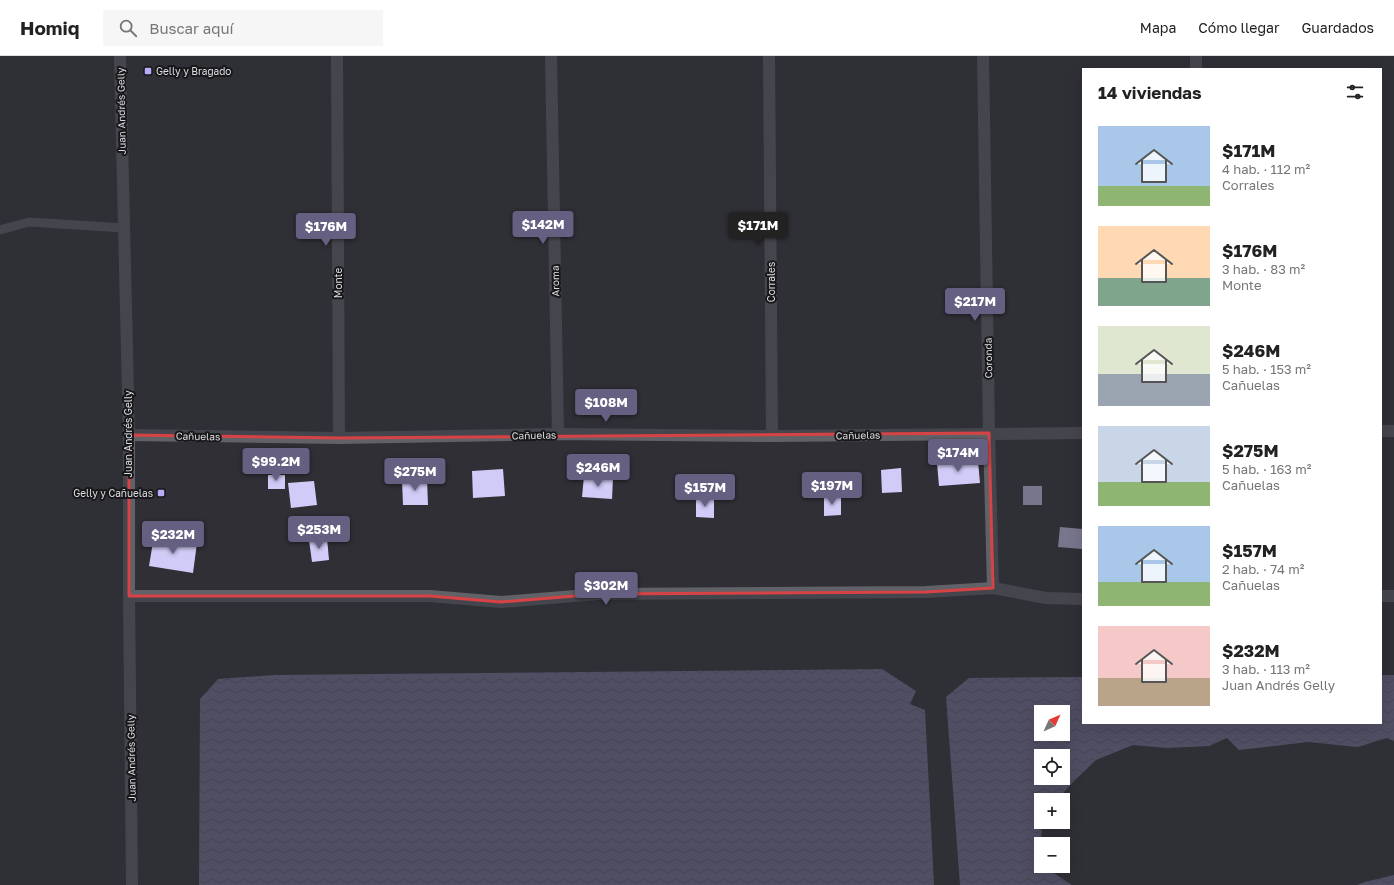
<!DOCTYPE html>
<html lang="es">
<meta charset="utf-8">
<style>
body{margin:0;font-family:"Golos Text",sans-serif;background:#f6f6f6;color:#222;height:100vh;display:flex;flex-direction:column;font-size:15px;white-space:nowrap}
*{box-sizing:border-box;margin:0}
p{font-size:13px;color:#767676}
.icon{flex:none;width:22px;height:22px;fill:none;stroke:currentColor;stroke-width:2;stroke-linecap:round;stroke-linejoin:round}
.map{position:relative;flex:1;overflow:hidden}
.details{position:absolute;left:1082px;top:12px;width:300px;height:656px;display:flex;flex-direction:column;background:#fff;border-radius:0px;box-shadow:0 4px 16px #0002}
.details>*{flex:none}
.needle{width:26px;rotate:45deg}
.tools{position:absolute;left:1034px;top:649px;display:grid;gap:8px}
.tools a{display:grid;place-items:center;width:36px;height:36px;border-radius:0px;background:#fff;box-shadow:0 4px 16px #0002;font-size:20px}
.price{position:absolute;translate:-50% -34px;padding:0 9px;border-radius:4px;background:#656082;color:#fff;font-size:13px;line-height:26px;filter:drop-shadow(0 1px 2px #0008)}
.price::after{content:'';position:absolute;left:50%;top:24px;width:12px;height:9px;margin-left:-6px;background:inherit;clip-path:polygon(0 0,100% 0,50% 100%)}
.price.on{background:#222;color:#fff}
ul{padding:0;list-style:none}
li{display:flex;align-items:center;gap:12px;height:100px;padding:0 16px}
li span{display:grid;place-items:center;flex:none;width:112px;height:80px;border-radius:0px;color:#555}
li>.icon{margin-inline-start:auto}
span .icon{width:48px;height:48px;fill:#fffc;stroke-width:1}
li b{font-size:17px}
h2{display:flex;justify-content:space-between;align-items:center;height:48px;padding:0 16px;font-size:17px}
header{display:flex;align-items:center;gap:24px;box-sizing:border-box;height:56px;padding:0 20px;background:#fff;border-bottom:1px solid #e0e0e0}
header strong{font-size:19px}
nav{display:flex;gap:22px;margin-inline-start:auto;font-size:14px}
.search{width:280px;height:36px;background:#f6f6f6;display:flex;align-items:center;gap:10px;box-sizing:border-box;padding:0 14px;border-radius:0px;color:#767676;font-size:15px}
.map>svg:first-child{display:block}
</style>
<header>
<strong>Homiq</strong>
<div class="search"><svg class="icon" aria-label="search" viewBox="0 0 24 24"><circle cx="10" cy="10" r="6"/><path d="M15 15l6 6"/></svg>Buscar aquí</div>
<nav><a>Mapa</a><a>Cómo llegar</a><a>Guardados</a></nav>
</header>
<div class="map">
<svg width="1394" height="829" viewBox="0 0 1394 829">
<defs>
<pattern id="water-waves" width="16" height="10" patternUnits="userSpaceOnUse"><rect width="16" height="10" fill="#78739a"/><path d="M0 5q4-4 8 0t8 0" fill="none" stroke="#636078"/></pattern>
</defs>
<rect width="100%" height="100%" fill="#302f36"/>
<g fill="url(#water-waves)" fill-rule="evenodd">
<polygon points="882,613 916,635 910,648 925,654 934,829 199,829 200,643 218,623 275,619"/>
<path d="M1381,619h13v66l-7,-3 -29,9 -50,-5 -69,8 -12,-12 -18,8 -42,2 -34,-3 -37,15 -23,22 -16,18h-16v22h1l-2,42 32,21h-112l-14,-188 23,-19 114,-1v46h298zM1041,656h22v22h-22zM1041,700h22v22h-22z"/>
<polygon points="1394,819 1394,829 1357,829 1365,826"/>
</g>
<g fill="#d0ccf7">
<polygon points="978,405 980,427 939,430 937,407"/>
<polygon points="901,412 902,436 882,437 881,414"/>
<polygon points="503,413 505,440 473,442 472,415"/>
<rect x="268" y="419" width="17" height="14"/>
<polygon points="584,420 613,422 612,443 582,441"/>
<polygon points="427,423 428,449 403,449 402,424"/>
<polygon points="314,425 317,449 291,452 288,427"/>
<rect x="1023" y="430" width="19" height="19"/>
<polygon points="841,441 841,459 824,460 824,442"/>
<polygon points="696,442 714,443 714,462 696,461"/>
<polygon points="1060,471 1083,473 1082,493 1058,491"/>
<polygon points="154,480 197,487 193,517 149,510"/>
<polygon points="327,482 329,504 312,506 309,484"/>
</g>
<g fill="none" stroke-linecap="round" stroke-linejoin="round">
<polyline stroke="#616168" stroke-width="9" points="0,174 29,166 124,172"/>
<g stroke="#616168" stroke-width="12">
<polyline points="120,0 129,379 129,540 132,829"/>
<polyline points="337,0 339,382"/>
<polyline points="551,0 558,378"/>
<polyline points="769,0 772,380"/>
<polyline points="983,0 989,377 993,532"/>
<polyline points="1196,0 1196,13"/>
<polyline points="1381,375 1394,375"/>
<polyline points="129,379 339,382 558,378 772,380 1083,377"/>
<polyline points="129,540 430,540 501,546 599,538 926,536 993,532 1046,542 1083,543"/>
<polyline points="1381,540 1394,540"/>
</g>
</g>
<path d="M0 0H1394V829H0ZM989,377l4,155 -67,4 -327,2 -98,8 -71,-6h-301v-161l210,3z" fill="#302f36" fill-opacity=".55" fill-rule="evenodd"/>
<path fill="none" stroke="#d74344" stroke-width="3" stroke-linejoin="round" d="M989,377l4,155 -67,4 -327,2 -98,8 -71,-6h-301v-161l210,3z"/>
<g fill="#b6acf8" stroke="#18181b" stroke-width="1.5">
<rect x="144" y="11" width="8" height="8" rx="2"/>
<rect x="157" y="433" width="8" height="8" rx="2"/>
</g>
<g text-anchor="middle" stroke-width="4" stroke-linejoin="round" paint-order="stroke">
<g font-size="10" fill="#dedee2" stroke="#18181b" text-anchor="start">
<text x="156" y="19">Gelly y Bragado</text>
<text x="153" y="441" text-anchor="end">Gelly y Cañuelas</text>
</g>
<g font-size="10" fill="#dedee2" stroke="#18181b">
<text transform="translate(121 55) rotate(-91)" y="4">Juan Andrés Gelly</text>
<text transform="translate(555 225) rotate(-91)" y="4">Aroma</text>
<text transform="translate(771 226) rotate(-90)" y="4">Corrales</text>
<text transform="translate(338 227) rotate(-90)" y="4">Monte</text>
<text transform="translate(988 302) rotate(-91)" y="4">Coronda</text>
<text transform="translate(128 378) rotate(-90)" y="4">Juan Andrés Gelly</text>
<text transform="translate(534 379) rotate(-1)" y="4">Cañuelas</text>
<text transform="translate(858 379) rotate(-1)" y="4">Cañuelas</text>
<text transform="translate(198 380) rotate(1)" y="4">Cañuelas</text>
<text transform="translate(131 702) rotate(-91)" y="4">Juan Andrés Gelly</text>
</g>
</g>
</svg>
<div class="tools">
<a><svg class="needle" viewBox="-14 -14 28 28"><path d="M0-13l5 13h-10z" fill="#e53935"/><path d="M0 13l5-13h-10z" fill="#767676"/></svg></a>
<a><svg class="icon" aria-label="locate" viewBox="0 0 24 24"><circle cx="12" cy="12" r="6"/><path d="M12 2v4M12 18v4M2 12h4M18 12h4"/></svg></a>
<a>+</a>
<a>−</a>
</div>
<b class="price" style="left:543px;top:189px">$142M</b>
<b class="price on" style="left:758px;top:190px">$171M</b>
<b class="price" style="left:326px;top:191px">$176M</b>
<b class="price" style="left:975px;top:266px">$217M</b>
<b class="price" style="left:606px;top:367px">$108M</b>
<b class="price" style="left:958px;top:417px">$174M</b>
<b class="price" style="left:276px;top:426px">$99.2M</b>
<b class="price" style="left:598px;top:432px">$246M</b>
<b class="price" style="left:415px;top:436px">$275M</b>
<b class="price" style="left:832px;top:450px">$197M</b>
<b class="price" style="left:705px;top:452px">$157M</b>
<b class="price" style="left:319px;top:494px">$253M</b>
<b class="price" style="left:173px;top:499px">$232M</b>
<b class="price" style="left:606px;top:550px">$302M</b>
<section class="details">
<h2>14 viviendas<svg class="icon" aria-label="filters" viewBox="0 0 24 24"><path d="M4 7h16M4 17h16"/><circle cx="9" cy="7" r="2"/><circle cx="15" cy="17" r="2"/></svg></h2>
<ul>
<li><span style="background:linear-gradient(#a9c7e8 75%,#8fb573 0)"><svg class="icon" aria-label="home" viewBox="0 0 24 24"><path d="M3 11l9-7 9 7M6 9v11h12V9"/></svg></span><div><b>$171M</b><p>4 hab. · 112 m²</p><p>Corrales</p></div></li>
<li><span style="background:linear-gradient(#ffd9b3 65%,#7fa58c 0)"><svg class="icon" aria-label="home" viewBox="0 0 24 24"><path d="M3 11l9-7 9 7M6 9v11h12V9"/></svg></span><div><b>$176M</b><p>3 hab. · 83 m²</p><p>Monte</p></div></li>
<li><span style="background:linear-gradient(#dfe7d0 60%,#9aa5b1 0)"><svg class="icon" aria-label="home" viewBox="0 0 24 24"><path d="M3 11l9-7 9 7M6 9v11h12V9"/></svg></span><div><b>$246M</b><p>5 hab. · 153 m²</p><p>Cañuelas</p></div></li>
<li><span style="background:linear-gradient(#c9d6e8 70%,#8fb573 0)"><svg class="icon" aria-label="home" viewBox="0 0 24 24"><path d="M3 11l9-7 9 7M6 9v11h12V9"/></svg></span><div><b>$275M</b><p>5 hab. · 163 m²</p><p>Cañuelas</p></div></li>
<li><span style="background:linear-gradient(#a9c7e8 70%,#8fb573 0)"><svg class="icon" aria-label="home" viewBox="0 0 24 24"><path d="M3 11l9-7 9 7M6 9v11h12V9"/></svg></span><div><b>$157M</b><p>2 hab. · 74 m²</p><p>Cañuelas</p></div></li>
<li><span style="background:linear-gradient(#f6c9c9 65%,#b9a48a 0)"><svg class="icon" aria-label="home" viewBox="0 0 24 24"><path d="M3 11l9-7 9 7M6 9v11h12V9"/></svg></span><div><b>$232M</b><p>3 hab. · 113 m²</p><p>Juan Andrés Gelly</p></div></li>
</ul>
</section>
</div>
